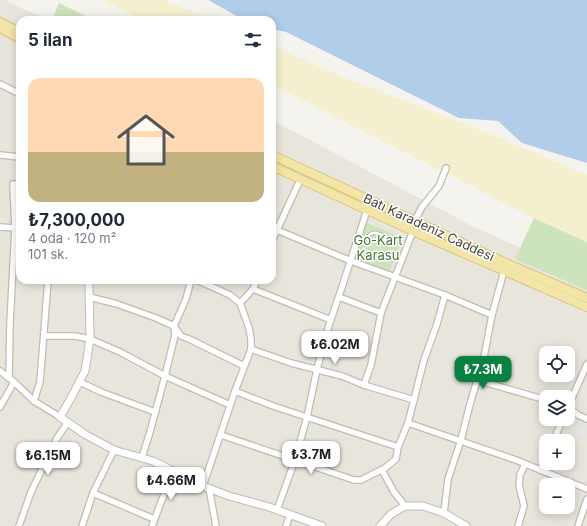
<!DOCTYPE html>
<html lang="tr">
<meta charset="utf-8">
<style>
body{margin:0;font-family:Inter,sans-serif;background:#f6f6f7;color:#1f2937;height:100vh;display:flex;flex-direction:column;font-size:15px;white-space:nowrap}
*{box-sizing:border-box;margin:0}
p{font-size:13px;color:#747a83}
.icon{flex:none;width:22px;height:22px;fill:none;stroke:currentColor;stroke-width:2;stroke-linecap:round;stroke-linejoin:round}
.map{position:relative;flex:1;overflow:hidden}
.sheet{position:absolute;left:16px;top:16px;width:260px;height:268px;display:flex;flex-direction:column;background:#fff;border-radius:12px;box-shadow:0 2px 10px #0003}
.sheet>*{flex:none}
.controls{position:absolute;left:539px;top:346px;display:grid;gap:8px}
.controls a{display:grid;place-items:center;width:36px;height:36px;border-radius:8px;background:#fff;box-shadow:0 2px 10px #0003;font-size:20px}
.price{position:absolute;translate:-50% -34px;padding:0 9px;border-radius:8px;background:#fff;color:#222;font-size:13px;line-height:26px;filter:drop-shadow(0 1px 2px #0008)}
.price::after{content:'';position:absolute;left:50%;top:24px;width:12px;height:9px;margin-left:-6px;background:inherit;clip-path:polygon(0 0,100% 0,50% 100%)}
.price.on{background:#0b8043;color:#fff}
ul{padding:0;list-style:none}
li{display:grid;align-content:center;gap:8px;height:212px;padding:0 12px}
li+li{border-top:1px solid #e0e1e3}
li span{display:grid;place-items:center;height:124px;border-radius:12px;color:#555}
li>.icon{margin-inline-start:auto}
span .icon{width:72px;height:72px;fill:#fffc;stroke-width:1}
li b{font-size:17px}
h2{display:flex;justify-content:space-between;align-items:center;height:48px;padding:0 12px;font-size:17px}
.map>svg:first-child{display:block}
</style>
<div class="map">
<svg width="587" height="526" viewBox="0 0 587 526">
<rect width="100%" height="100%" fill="#f5f3ed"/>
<path fill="#e8e5dc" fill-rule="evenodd" d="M0,0h5l14,7 31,13h-30v260h252v-160l200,106 115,52v248h-587zM546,353h22v22h-22zM546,397h22v22h-22zM546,441h22v22h-22zM546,485h22v22h-22z"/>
<g fill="#cde3bc">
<polygon points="59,3 94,20 52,20"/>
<polygon points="534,218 587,242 587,290 515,259"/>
<polygon points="367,223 403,238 389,273 353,259"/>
</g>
<g fill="#f3efcf">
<polygon points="103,0 164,0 211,20 143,20"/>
<polygon points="272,46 343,77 493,135 587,175 587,242 534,218 272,85"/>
</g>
<polygon fill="#e4e3e1" points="584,417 587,419 587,435 585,441 576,438"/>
<polygon fill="#b2cde9" points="208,0 587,0 587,163 522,143 498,121 459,118 286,32 272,29 272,20 244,20"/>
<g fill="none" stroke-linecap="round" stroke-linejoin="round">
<defs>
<g id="service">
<polyline points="385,236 393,240"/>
<path d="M367,237c7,-7 9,-4 17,-1l2,6"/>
</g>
<g id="minor">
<polyline points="0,84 20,94"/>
<polyline points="0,155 20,157"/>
<polyline points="415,220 422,207 439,186 446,168"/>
<polyline points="0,227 15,228 20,229"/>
<polyline points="277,230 351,261 445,295 492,315"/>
<polyline points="272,241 277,230 300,180"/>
<polyline points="197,280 230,295 240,303 249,328 251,339 251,349 235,391 203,486"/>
<polyline points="253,289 331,320"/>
<polyline points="89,297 117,304 156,318 174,326 181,336 189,339 244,366"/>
<polyline points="339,297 381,313 413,231"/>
<polyline points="240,303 253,289 257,280"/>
<polyline points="44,336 75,336 90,339 120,352 165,376 230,405"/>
<polyline points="251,349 291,363 342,376 364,385 414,400"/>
<polyline points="0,371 13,381 34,401 60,417"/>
<polyline points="9,378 10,323 15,228 13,184 20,185"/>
<polyline points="477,380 546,400"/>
<polyline points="80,382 101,392 155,412"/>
<polyline points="364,385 371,365 381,313"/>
<polyline points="235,391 250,397 273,406 398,447"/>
<polyline points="34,401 40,382 48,280"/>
<polyline points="0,407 14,382"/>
<polyline points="568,407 587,364"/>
<polyline points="568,407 578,415 587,419"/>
<polyline points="408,423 516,460 587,489"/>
<polyline points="221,435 354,480 361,480 385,468 396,459 398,447 408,423 424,360 437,324 445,295"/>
<polyline points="553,441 563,419"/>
<polyline points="142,457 150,432 165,376 175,335 174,326 186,299 191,280"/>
<polyline points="382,470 394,492 405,506"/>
<polyline points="540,470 546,457"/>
<polyline points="209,488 216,526"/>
<polyline points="93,493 154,519"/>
<polyline points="277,510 295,460 307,417 317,369 329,325 342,287 367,210"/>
<polyline points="444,513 448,479 461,440 470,404 484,357 492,315 505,267"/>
<polyline points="19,526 31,492 57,438 68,422"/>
<polyline points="82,526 93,493 114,450"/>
<polyline points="152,526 173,471"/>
<polyline points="286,526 290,515"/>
<polyline points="518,526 524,506 519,485 520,475 525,464"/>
<polyline points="578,526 587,499"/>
</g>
<g id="tertiary">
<polyline points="88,280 89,286 90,339 85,371 71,398 60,417 86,435 114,450 153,461 203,486 229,496 269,507 322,526"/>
<polyline points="380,526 391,514 405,506 423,506 444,513 466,526"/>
</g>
<g id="primary">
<polyline points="0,22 20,32"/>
<polyline points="0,28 20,39"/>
<polyline points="272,155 506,263 587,298"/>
<polyline points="272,166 413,231 587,307"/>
</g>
</defs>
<use href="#service" stroke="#bfbcb1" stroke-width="4.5"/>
<use href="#minor" stroke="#bfbcb1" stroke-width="8"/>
<use href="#tertiary" stroke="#bfbcb1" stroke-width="9"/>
<use href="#primary" stroke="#d7c479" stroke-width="10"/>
<use href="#service" stroke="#fff" stroke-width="2.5"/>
<use href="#minor" stroke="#fff" stroke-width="5.5"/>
<use href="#tertiary" stroke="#fff" stroke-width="7"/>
<use href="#primary" stroke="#f3e5a8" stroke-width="8"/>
</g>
<g text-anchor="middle" stroke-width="3" stroke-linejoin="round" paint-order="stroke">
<g font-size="13" fill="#49453b" stroke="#fff">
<text transform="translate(429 227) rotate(25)" y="5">Batı Karadeniz Caddesi</text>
</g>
<g font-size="13" fill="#467435" stroke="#fff">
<text x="378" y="245">Go-Kart<tspan x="378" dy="15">Karasu</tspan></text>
</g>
</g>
</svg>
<div class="controls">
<a><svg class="icon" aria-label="locate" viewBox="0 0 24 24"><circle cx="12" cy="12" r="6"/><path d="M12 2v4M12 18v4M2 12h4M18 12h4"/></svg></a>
<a><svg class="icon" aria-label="layers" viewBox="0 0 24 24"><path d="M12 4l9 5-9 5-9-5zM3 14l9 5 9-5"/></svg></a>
<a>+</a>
<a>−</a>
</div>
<b class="price" style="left:335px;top:365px">₺6.02M</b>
<b class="price on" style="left:483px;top:390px">₺7.3M</b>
<b class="price" style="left:311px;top:475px">₺3.7M</b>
<b class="price" style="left:48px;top:476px">₺6.15M</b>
<b class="price" style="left:171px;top:501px">₺4.66M</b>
<section class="sheet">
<h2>5 ilan<svg class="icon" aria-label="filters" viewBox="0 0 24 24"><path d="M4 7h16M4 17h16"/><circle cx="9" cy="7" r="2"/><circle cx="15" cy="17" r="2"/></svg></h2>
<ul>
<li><span style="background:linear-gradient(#ffd9b3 60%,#c2b280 0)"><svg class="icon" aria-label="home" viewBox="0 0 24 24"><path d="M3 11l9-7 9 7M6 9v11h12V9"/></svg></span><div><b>₺7,300,000</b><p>4 oda · 120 m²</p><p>101 sk.</p></div></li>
</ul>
</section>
</div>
